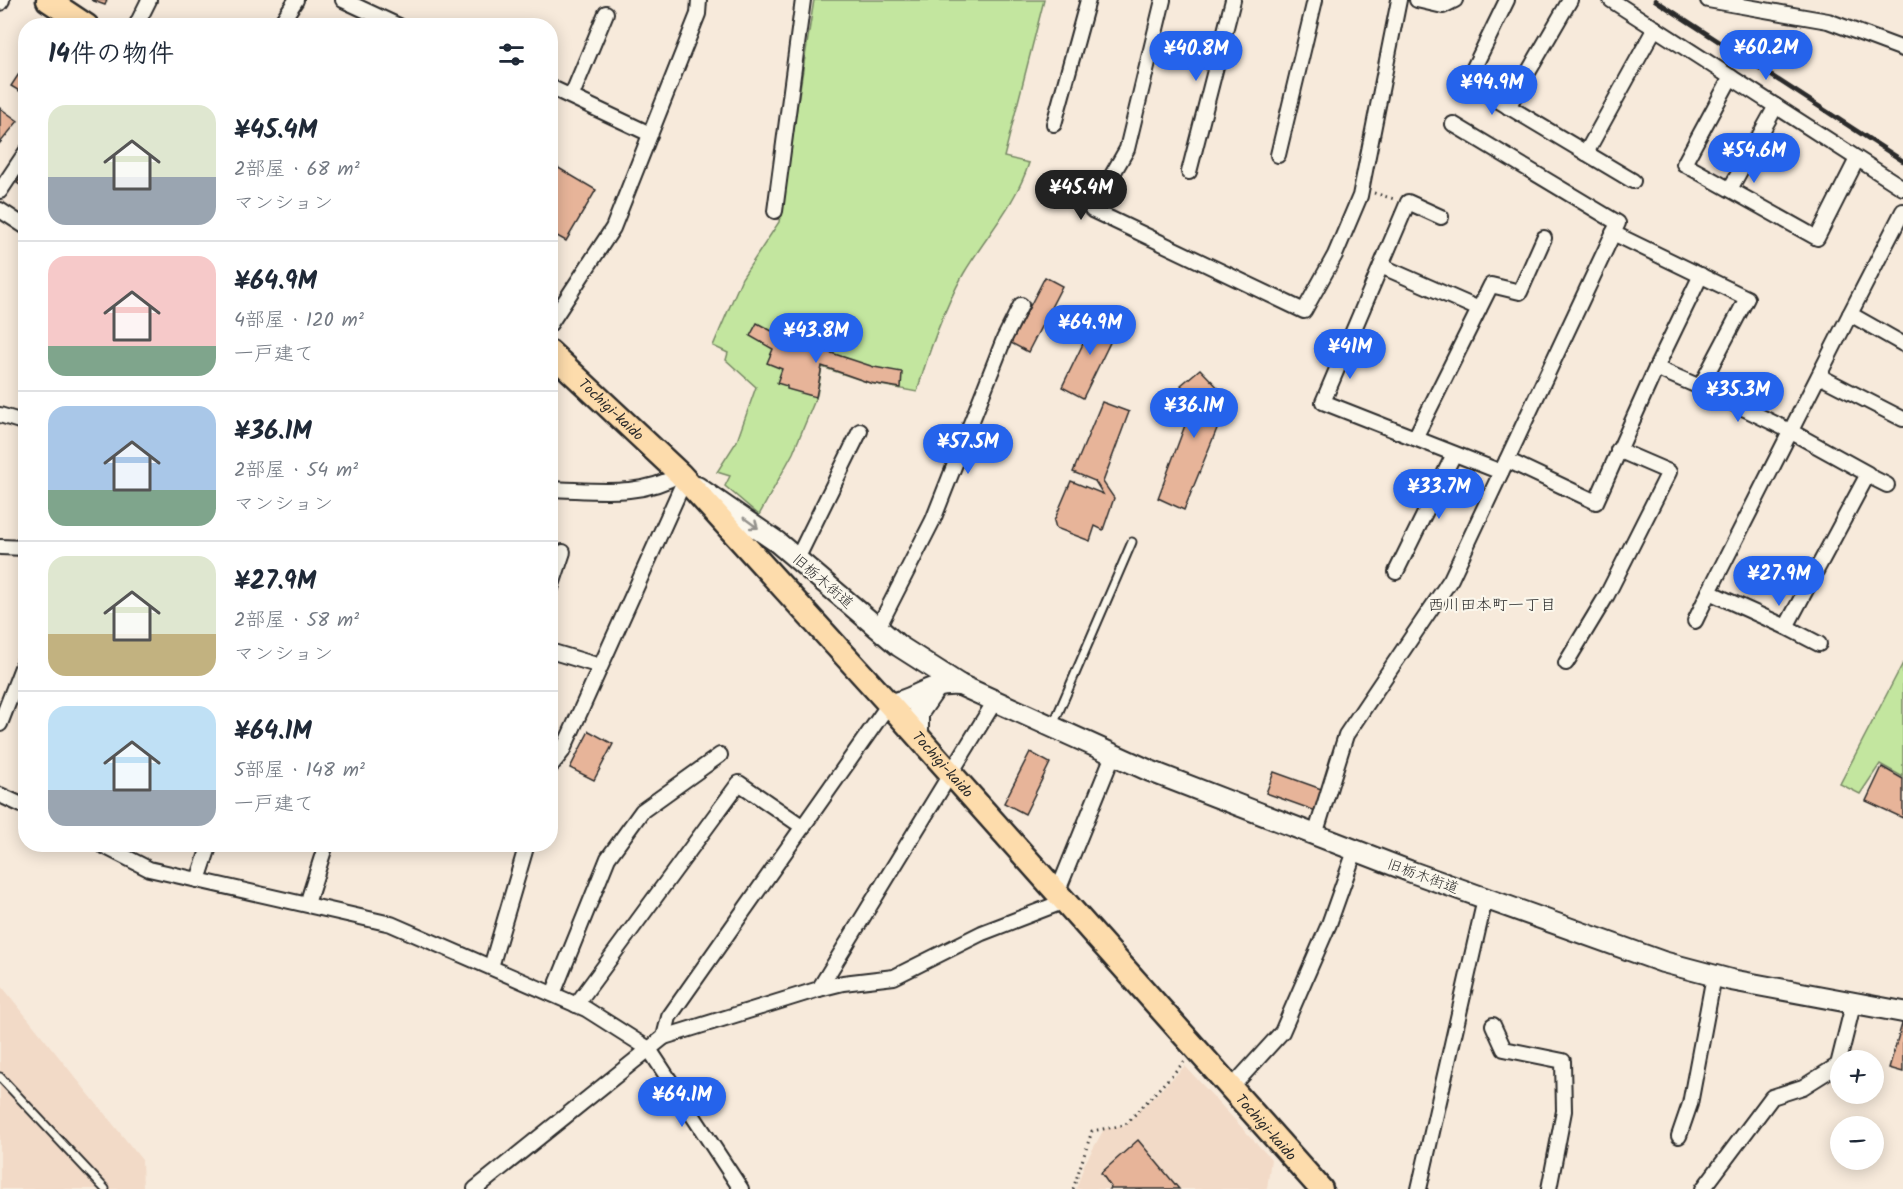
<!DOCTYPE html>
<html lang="ja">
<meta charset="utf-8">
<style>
body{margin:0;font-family:Kalam,"Klee One",sans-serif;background:#f6f6f7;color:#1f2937;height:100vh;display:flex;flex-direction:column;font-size:22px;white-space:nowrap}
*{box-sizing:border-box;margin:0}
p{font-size:20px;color:#747a83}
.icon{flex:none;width:33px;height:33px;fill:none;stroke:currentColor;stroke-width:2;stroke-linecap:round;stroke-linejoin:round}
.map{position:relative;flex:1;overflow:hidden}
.drawer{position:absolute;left:18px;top:18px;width:540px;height:834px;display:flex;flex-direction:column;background:#fff;border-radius:24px;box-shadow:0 3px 15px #0003}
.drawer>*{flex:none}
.buttons{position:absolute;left:1830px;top:1050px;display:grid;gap:12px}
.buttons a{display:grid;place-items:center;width:54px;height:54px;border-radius:50%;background:#fff;box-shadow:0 3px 15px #0003;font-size:30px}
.price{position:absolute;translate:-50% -51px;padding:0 14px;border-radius:21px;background:#2563eb;color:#fff;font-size:20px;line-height:39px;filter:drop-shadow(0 2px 3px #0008)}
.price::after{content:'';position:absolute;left:50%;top:36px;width:18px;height:14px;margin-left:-9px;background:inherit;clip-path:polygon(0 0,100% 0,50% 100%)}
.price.active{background:#222;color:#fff}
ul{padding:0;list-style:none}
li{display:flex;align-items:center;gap:18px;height:150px;padding:0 30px}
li+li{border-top:2px solid #e0e1e3}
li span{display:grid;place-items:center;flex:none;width:168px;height:120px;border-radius:18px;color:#555}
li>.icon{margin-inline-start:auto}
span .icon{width:72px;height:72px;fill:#fffc;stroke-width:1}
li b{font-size:26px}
h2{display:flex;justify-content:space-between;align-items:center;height:72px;padding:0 30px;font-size:26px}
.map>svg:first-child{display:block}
</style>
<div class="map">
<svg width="1903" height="1189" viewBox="0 0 1903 1189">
<rect width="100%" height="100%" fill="#f7eadb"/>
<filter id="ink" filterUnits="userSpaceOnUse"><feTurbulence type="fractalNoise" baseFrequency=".0167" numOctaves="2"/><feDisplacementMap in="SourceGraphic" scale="12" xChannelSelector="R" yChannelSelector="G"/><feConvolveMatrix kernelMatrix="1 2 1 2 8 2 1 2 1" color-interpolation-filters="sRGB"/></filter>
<g filter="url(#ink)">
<g fill="#f2dac7">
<polygon points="0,984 142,1160 143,1189 0,1189"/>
<polygon points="1185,1066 1271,1159 1267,1189 1076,1189 1084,1165 1104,1129 1125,1125"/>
</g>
<g fill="#c3e69f" stroke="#778865" stroke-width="1.5">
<path d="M814,0h230l-40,157 25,6c-13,41 -43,73 -65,110 -19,33 -37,83 -47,119l-47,-9 -48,-16 -5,28 -24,58 -34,62 -34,-29 5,-10 -13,-4 20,-31 19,-54 -30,-27 2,-7 -15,-7 29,-68 37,-56z"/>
<polygon points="1903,663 1903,777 1880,764 1860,794 1840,784"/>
</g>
<g fill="#e7b499" stroke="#2b2b2b" stroke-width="1.5">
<polygon points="91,0 107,0 105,5"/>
<polygon points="26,63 26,95 11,86"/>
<polygon points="0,108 18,121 0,143"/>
<polygon points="550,163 596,190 566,241 550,232"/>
<polygon points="26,170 26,189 17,183"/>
<polygon points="1045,277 1062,286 1028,352 1011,343"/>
<polygon points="1097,315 1118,326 1083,398 1062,387"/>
<polygon points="757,323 783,337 874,367 902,372 901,388 870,383 822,366 816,397 787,389 787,386 777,383 782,369 767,363 773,349 750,336"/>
<polygon points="1200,369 1229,399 1184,510 1158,498 1194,401 1181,385"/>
<polygon points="1102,402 1129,412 1103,482 1114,498 1103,530 1095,526 1090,541 1056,528 1054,521 1071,481 1103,494 1095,481 1073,472"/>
<polygon points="589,731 613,744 594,780 570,768"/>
<polygon points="1030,752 1050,763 1025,814 1004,803"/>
<polygon points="1882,767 1903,779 1903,818 1866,801"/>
<polygon points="1274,772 1324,790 1316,811 1266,793"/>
<polygon points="1902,1024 1903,1024 1903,1072 1889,1068"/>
<polygon points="1138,1140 1174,1183 1179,1189 1109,1189 1111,1187 1101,1173"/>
</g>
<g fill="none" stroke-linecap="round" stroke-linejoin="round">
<defs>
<g id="lane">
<polyline points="1053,725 1132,542"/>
<polyline points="0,1077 105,1189"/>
</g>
<g id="street">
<polyline points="343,0 399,26"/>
<polyline points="1163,0 1127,149 1092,210 1304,311 1335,255 1360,196 1399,0"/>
<polyline points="1417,0 1443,6 1455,0"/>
<polyline points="1507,0 1467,82 1633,181"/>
<polyline points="1611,0 1903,188"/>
<polyline points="1708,0 1828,21 1903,49"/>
<polyline points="0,3 2,0"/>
<polyline points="136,26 149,0"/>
<polyline points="279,26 296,0"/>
<polyline points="1731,77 1684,164 1817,238 1857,159"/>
<polyline points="550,87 650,134"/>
<polyline points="572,95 606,13"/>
<polyline points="1508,107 1570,0"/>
<polyline points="1054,124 1088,0"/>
<polyline points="1586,153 1655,28"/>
<polyline points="1278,155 1315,0"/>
<polyline points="1189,172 1233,0"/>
<polyline points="1730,189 1776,106"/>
<polyline points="0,191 26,152"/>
<polyline points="0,210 26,227"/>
<polyline points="775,211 803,0"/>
<polyline points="1441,217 1408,202 1323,402 1501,472"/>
<polyline points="1381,266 1479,309"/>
<polyline points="1850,314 1903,211"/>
<polyline points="550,324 613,228 698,14 699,0"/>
<polyline points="1656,368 1701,275"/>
<polyline points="1819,376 1903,419"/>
<polyline points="1700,387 1790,431 1868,474 1786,627 1709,592 1850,314 1903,344"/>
<polyline points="0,415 26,423"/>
<polyline points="1415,438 1491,285 1520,292 1544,238"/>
<polyline points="1507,460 1596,502 1656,368 1700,387 1747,298 1613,233"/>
<polyline points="1867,475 1887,485"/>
<path d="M550,489c46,1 90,9 130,-15"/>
<polyline points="0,547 26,548"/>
<polyline points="797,559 860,431"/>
<polyline points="1396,572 1454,454"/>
<polyline points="550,591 563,552"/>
<polyline points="1695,621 1709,592"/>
<polyline points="1786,627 1819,644"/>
<polyline points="878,628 933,520 1004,339 1021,305"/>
<polyline points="550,651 600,666"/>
<polyline points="1566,663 1607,595 1669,472 1618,450"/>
<polyline points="0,724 26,657"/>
<polyline points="550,767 562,752 685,479"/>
<polyline points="0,795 26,807"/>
<polyline points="1315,835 1346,735 1451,579 1618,223 1453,124"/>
<polyline points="100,844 149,869 391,924 586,1009 649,1049 741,1189"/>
<polyline points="198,880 210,844"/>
<polyline points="1057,893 1113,755"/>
<polyline points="307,904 326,844"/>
<polyline points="491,967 527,844"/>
<polyline points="819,989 995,701"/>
<polyline points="553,994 608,858 642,811 720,755"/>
<polyline points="576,1005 739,783 803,827"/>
<polyline points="1493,1025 1504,1049 1563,1061 1564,1111 1549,1189"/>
<polyline points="664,1037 819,989 843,983 894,977 982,933 1065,901"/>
<polyline points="1231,1088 1282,1032 1329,924 1355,851"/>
<polyline points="1679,1136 1690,1104 1714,976"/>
<polyline points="475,1189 664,1037 669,1017 889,704"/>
<polyline points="1419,1189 1485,899"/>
<polyline points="1703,1189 1772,1097 1803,1087 1838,1065 1854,1001"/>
</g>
<g id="secondary">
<polyline points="697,487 777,542 899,646 960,685 1150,771 1409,871 1663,962 1731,980 1903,1012"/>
<path d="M889,704c30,-4 37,-22 71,-19"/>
<polyline points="918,736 918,713 934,690"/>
</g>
<g id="primary">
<polyline points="48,0 87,26"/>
<path id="s1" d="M550,352l130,122 209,230 432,485"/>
</g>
</defs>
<use href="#lane" stroke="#2b2b2b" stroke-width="11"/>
<use href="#street" stroke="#2b2b2b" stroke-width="18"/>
<use href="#secondary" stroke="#2b2b2b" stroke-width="24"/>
<use href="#primary" stroke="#2b2b2b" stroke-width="27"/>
<g stroke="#2b2b2b" stroke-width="3" stroke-dasharray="1.5 4.5" stroke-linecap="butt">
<polyline points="1374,193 1394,199"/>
<polyline points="1073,1189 1092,1131 1125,1125 1184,1062"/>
</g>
<use href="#lane" stroke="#fbf7ec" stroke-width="7"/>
<use href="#street" stroke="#fbf7ec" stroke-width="14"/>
<use href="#secondary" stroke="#fbf7ec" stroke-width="20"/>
<use href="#primary" stroke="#fddcac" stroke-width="22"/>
<polyline stroke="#2b2b2b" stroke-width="4.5" points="1655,0 1903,161"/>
</g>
<defs><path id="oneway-shaft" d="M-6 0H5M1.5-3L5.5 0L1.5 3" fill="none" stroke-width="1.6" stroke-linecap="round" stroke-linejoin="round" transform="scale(1.5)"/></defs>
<use stroke="#93918c" href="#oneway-shaft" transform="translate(751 523) rotate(36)"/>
</g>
<g text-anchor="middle" stroke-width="4.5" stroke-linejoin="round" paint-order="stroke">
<g font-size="15" fill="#2b2b2b" stroke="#fbf7ec">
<text dy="5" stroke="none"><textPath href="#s1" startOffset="84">Tochigi-kaido</textPath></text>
<text transform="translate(823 581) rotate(41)" y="5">旧栃木街道</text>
<text dy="5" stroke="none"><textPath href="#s1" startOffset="570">Tochigi-kaido</textPath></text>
<text transform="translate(1423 876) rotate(20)" y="5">旧栃木街道</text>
<text dy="5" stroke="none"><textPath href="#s1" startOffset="1056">Tochigi-kaido</textPath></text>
</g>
<g font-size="16" fill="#2b2b2b" stroke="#fbf7ec">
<text x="1492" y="610">西川田本町一丁目</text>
</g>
</g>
</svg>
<div class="buttons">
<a>+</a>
<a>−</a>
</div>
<b class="price" style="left:1766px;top:81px">¥60.2M</b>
<b class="price" style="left:1196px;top:82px">¥40.8M</b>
<b class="price" style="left:1492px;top:116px">¥94.9M</b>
<b class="price" style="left:1754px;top:184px">¥54.6M</b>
<b class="price active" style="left:1081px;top:221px">¥45.4M</b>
<b class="price" style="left:1090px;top:356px">¥64.9M</b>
<b class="price" style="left:816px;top:364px">¥43.8M</b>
<b class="price" style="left:1350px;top:380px">¥41M</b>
<b class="price" style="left:1738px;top:423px">¥35.3M</b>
<b class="price" style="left:1194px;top:439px">¥36.1M</b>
<b class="price" style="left:968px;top:475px">¥57.5M</b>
<b class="price" style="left:1439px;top:520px">¥33.7M</b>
<b class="price" style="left:1779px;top:607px">¥27.9M</b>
<b class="price" style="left:682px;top:1128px">¥64.1M</b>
<section class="drawer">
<h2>14件の物件<svg class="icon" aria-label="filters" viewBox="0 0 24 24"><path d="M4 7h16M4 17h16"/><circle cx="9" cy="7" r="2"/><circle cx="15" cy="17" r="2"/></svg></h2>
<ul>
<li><span style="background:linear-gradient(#dfe7d0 60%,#9aa5b1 0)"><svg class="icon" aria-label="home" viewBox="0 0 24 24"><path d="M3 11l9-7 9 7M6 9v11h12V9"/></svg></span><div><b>¥45.4M</b><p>2部屋 · 68 m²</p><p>マンション</p></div></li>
<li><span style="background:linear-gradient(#f6c9c9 75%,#7fa58c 0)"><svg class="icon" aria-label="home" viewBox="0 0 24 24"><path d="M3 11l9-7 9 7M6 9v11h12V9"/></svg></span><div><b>¥64.9M</b><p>4部屋 · 120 m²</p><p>一戸建て</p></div></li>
<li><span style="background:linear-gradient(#a9c7e8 70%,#7fa58c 0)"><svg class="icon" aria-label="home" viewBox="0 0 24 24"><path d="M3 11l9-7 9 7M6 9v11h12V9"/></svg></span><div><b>¥36.1M</b><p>2部屋 · 54 m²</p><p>マンション</p></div></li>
<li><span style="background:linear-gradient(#dfe7d0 65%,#c2b280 0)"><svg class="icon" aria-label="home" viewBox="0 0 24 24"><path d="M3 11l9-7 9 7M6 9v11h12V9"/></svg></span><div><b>¥27.9M</b><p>2部屋 · 58 m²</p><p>マンション</p></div></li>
<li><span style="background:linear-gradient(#bfe0f5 70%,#9aa5b1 0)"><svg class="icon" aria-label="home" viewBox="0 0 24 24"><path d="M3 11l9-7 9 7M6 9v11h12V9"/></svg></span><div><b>¥64.1M</b><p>5部屋 · 148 m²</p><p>一戸建て</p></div></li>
</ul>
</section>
</div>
